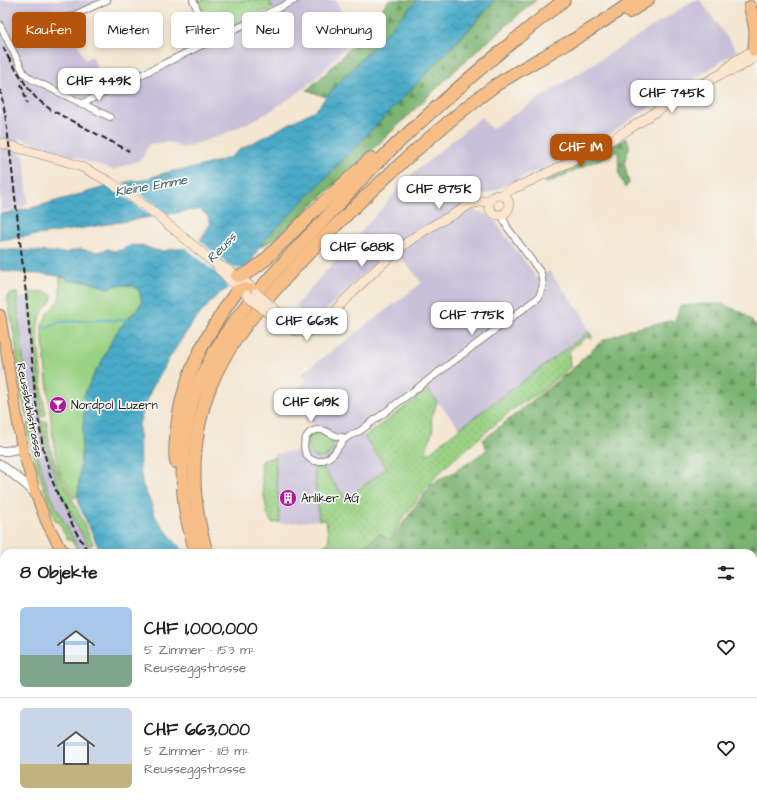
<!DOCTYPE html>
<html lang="de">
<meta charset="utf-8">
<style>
body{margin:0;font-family:"Architects Daughter",sans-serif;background:#f2f2f2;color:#202124;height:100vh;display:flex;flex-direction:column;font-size:15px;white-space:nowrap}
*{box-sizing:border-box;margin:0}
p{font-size:13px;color:#757577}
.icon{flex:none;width:22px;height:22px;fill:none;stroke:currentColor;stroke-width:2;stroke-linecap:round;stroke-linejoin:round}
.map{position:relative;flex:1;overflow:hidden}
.sheet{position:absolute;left:0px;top:549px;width:757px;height:256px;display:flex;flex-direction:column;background:#fff;border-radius:12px 12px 0 0;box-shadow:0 2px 6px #0003}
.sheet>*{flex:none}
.banner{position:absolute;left:12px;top:12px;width:400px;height:36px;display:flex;gap:8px}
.price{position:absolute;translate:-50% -34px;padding:0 9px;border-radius:8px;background:#fff;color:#222;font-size:13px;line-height:26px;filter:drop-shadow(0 1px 2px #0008)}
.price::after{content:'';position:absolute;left:50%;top:24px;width:12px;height:9px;margin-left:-6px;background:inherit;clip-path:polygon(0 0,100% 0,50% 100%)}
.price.current{background:#b45309;color:#fff}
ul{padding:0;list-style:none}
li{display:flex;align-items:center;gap:12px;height:100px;padding:0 20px}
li+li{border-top:1px solid #e0e0e0}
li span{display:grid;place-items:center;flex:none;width:112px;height:80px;border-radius:6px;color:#555}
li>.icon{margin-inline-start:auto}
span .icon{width:48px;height:48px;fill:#fffc;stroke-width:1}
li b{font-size:17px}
h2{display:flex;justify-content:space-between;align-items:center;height:48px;padding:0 20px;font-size:17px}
.chip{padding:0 14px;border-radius:6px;background:#fff;box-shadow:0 2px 6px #0003;font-size:14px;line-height:36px}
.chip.current{background:#b45309;color:#fff}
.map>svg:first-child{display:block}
</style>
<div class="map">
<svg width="757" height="805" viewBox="0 0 757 805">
<defs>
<pattern id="grass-dots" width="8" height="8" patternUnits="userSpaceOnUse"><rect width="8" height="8" fill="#9ad284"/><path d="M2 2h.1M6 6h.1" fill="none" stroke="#84b471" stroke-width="1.8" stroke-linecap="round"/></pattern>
<pattern id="forest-firs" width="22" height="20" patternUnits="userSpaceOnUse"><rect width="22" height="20" fill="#7bb472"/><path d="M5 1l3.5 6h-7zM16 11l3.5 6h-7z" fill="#64925d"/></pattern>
<pattern id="cemetery-stones" width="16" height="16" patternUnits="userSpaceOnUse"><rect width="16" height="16" fill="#9ad284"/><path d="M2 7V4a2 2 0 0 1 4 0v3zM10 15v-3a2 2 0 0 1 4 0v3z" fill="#84b471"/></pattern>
<pattern id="water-waves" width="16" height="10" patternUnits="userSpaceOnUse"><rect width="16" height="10" fill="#49aac8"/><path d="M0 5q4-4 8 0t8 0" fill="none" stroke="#3c8aa2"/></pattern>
</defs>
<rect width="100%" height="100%" fill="#f6f6f2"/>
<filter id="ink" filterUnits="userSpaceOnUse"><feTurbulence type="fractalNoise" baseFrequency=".025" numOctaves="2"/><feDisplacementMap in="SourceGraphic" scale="8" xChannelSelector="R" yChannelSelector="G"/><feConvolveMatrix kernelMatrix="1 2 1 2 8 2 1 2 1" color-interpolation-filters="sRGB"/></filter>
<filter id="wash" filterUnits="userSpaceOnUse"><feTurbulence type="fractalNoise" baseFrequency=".012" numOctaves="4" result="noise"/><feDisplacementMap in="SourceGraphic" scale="16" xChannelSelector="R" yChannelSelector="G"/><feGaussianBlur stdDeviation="0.9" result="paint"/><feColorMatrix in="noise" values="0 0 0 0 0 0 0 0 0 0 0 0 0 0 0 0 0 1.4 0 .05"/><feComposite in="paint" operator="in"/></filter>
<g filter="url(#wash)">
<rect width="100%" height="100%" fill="#f4e6d1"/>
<g fill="#c8bfd8">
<polygon points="0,0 112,0 74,17 68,22 85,60 92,56 108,92 275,13 269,0 336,0 353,37 322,73 298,93 266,114 222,135 182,148 168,142 149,144 142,159 113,170 19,138 20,154 24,155 28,202 25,203 26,206 0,211"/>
<polygon points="694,0 700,0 737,51 609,134 567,157 502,187 471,200 478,212 485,213 493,219 534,274 536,279 549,271 582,314 589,332 460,428 423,385 360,431 387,468 346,499 339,490 316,488 319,520 280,524 274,454 302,450 303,438 307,430 316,427 308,418 301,399 296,390 307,381 302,373 422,283 392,246 320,316 308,317 304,317 296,305 411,175 481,117 491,129"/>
<polygon points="29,297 40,412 42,425 53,470 60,490 86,542 91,550 94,549 96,553 82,553 55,505 45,481 38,457 32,432 29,413 17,304 18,298"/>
</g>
<g fill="url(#grass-dots)" stroke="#5b7750">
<polygon points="196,0 269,0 273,8 269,12 265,11 221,32 220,34 215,35 211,33"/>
<path d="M29,292h16l7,3c0,8 -4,9 -8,14 -3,5 -6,13 -7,19l6,72 3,13 -2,3 -3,1z"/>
<polygon points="17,293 17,304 30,419 26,417 22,397 15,338 7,297 9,294"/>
<polygon points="589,332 591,334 592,338 586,337 569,351 570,367 540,392 513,409 444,468 425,489 403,518 390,540 379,534 356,553 315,553 329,542 326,520 319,520 314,467 323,468 346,499 387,468 364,437 428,390 437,402 431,420 433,428 430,439 425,454 430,452 460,428"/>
<path d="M41,421l6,1c1,18 5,36 12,52 3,7 7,13 10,19 9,17 16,34 24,51l-4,2c-24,-38 -41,-81 -48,-125z"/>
<polygon points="31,422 38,457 45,481 55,505 81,553 80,553 71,540 69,541 64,533 59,521 56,522 54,517 39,474 27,433 29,432 27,424"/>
<circle cx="320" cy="445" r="13"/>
<polygon points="275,457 280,522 273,523 270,520 267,512 263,491 261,464 263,460"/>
</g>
<g fill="url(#forest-firs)" stroke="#4c6847">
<polygon points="389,0 417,0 326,97 307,90 327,72 350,48"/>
<polygon points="495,0 536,0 463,63 345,176 274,240 259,247 269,235 312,192 471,27"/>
<path d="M626,138c7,9 1,13 -1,22 -1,7 3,16 4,23l-4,5 -6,-14 -1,-23 -71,32 -2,-1z"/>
<polygon points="705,304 722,304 742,312 757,326 757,579 753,583 753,553 356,553 379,534 391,540 419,501 432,484 454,472 487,450 483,440 572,369 602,341 628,330 675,320 680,306"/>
</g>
<polygon fill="url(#cemetery-stones)" stroke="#5b7750" points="757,725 757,805 366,805 361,801 753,801 753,727"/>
<path fill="#9ad284" stroke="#5b7750" d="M60,277h4l5,4h17l22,7 10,-3h6l9,1 6,4 3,12c-6,10 -15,17 -22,26 -9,11 -14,26 -21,39l-3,3 -12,27 3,5 -3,12 -3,45 -3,37 -4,2 -15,-28 -4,-18 -3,-23 -10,-98v-5l6,-13 10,-11 2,-7z"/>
<g fill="url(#water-waves)" stroke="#326372">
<path d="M417,0h78l-24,27 -159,165 -43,43 -10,12 -12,23 -7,11 -23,14 -24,27 -25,38 -18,32 -11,32 1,46 3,16 7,15 6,17 28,35h-83l-22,-48 -1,-9 3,-37 3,-45 3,-12 -4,-5 13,-27 3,-3c7,-13 12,-28 21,-39 7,-9 16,-16 22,-26l-3,-12 -6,-4 -8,-1h-7l-10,3 -22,-7h-17l-5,-4 -13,-2 -51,-4v-22l65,4 15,-4 17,3 11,-3 6,2 7,-1 11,-5 12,1 10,4 10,1 9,-2h17l11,-10 10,-16 -4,-8 -8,-6 -140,23 -59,8v-26l28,-5 81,-23 23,-5 12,-1 17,-6 17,-4 13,-1 38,-11 12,-9 76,-40 9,-12z"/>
<polygon points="234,801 292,801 293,805 235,805"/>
</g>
<g fill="#f4e6d1">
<polygon points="121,181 145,197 169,216 155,218 114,189 108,184"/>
<polygon points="198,239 229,265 234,268 243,269 241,282 228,291 226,283 221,277 185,247 189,247"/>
</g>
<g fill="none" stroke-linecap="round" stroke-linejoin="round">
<g stroke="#49aac8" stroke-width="2">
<polyline points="46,328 59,322 94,320 130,320"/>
<polyline points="753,703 757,701"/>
</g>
</g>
</g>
<g filter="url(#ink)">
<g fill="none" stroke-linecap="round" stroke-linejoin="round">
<defs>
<g id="minor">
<polyline points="193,0 211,41"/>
<polyline points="0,25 24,73 31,79 110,117"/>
<polyline points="10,45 107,0"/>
<polyline points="81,104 295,0"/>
<path d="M345,438c-3,-1 -6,-1 -9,-2 -5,-2 -9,-5 -14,-6 -26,-3 -22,39 2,30 12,-4 14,-16 22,-22 4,-3 10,-5 14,-7l179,-134 4,-12 -2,-12 -34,-46 -5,-12"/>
<path d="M0,622c2,13 3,25 0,38"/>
<polyline points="0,741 4,738"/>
<polyline points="0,776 4,773"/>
<polyline points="115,801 116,805"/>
<polyline points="358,801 363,805"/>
<polyline points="89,805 95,801"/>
</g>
<g id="tertiary">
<polyline points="0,451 7,451 22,448"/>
<polyline points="0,464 24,483 36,494"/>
</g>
<g id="secondary">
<polyline points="725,70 735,61 757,48"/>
<path d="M0,143l65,18 17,6 28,15 42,29 61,51c14,7 32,17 41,29"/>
<circle cx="499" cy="205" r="10"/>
<polyline points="502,195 514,188 524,184 574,160 600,146 626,131 687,92 721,74 738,68 757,56"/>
<polyline points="218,268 230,280 245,293"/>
<path d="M272,307c13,10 26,21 43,15 5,-2 10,-5 15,-8"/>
<path d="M267,312c16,13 27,25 49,17 8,-3 12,-10 17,-16 8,-10 17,-18 26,-27 19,-18 37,-37 60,-52 12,-8 24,-14 37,-21 4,-2 8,-6 13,-8 6,-3 14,-3 20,-5"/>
</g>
<g id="primary">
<polyline points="0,315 22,448 36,495 46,521 58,544 65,553"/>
<polyline points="209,801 210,805"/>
</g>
<g id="motorway">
<path d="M750,7c5,19 7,23 4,43"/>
<polyline points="629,12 648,0"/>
<polyline points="237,276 244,275 252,270 265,260 310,215 371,158"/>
<path d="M176,462c-2,-11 0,-23 1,-34 4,-40 20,-77 42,-110 5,-9 11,-18 17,-26 7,-5 13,-3 20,1"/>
<path d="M196,553c-4,-15 -9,-30 -11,-45 -5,-35 -2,-71 7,-105 21,-70 78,-127 127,-178 21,-22 41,-45 63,-67 58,-56 119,-108 182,-158"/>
<path d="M207,553c-17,-55 -17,-112 3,-166 17,-44 50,-80 80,-114 34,-37 70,-72 107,-106 32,-29 64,-57 99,-82 16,-10 32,-20 49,-29 10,-7 22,-12 33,-19 19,-11 38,-24 56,-37"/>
<polyline points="316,801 318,805"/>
<polyline points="328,801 331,805"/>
</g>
</defs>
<use href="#minor" stroke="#888176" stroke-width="8"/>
<use href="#tertiary" stroke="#888176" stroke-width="10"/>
<use href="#secondary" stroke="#888176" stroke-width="10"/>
<use href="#primary" stroke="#888176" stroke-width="12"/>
<use href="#motorway" stroke="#888176" stroke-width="14"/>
<use href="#minor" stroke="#fff" stroke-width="6"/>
<use href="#tertiary" stroke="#fff" stroke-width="8"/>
<use href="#secondary" stroke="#fce5cf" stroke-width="9"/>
<use href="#primary" stroke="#f7be88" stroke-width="10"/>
<use href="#motorway" stroke="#f7be88" stroke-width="12"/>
<g stroke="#1c1c1c" stroke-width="2" stroke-dasharray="6 3" stroke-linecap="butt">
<polyline points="3,47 10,61"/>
<polyline points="8,57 28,88 36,98 51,110 129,151"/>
<polyline points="21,84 24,92 27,104"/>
<polyline points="0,89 5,113 10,152 26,294 36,404 43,448 50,475 58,495 76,532 89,553"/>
<polyline points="753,613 757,608"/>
<polyline points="220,801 220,805"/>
</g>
<defs>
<g id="secondary-bridge">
<polyline points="256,293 272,307"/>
<polyline points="247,295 267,312"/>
</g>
</defs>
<use href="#secondary-bridge" stroke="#888176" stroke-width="10" stroke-linecap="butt"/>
<use href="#secondary-bridge" stroke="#fce5cf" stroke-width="9"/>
</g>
</g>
<defs>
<symbol id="bar-disc" viewBox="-11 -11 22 22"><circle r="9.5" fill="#b5179e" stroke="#f6f6f2"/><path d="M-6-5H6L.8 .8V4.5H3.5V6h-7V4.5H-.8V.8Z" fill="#fff"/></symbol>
<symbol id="building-disc" viewBox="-11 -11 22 22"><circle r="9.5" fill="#b5179e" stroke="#f6f6f2"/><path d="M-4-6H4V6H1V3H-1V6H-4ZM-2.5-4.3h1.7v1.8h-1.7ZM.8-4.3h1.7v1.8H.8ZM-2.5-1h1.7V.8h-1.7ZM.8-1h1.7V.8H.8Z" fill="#fff"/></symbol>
</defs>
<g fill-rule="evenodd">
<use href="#bar-disc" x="48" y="395" width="20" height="20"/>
<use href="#building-disc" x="278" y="488" width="20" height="20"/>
</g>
<g text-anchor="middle" stroke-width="3.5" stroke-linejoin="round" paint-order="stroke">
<g font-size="12" fill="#1c1c1c" stroke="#f6f6f2" text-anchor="start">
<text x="71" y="409">Nordpol Luzern</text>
<text x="301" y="502">Anliker AG</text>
</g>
<g font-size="12" fill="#1c1c1c" stroke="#f6f6f2">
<text transform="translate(30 410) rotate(79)" y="4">Reussbühlstrasse</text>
</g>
<g font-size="13" font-style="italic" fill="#305c69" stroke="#f6f6f2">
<text transform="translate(151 185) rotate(-10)" y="5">Kleine Emme</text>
<text transform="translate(221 247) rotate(-46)" y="5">Reuss</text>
</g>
</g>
</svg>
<b class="price" style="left:99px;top:102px">CHF 449K</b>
<b class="price" style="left:672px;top:114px">CHF 745K</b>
<b class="price current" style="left:581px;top:168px">CHF 1M</b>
<b class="price" style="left:439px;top:210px">CHF 875K</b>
<b class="price" style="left:362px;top:268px">CHF 688K</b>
<b class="price" style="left:472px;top:336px">CHF 775K</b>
<b class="price" style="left:307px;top:342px">CHF 663K</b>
<b class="price" style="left:311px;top:423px">CHF 619K</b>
<div class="banner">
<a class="chip current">Kaufen</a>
<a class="chip">Mieten</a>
<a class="chip">Filter</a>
<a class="chip">Neu</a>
<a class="chip">Wohnung</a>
</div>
<section class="sheet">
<h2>8 Objekte<svg class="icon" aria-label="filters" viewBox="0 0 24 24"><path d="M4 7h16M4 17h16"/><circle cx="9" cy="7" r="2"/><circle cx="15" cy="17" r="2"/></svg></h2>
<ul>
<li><span style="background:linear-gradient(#a9c7e8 60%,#7fa58c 0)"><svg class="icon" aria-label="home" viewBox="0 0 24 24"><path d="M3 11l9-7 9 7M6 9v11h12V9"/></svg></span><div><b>CHF 1,000,000</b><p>5 Zimmer · 153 m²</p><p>Reusseggstrasse</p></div><svg class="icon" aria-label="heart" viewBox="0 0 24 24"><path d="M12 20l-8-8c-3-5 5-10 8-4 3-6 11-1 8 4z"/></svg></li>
<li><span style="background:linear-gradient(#c9d6e8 70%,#c2b280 0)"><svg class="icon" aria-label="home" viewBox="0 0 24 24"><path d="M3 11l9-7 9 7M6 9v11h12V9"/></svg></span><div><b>CHF 663,000</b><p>5 Zimmer · 118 m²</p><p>Reusseggstrasse</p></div><svg class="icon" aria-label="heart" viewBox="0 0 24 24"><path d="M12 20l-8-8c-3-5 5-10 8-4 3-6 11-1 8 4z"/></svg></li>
</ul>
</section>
</div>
